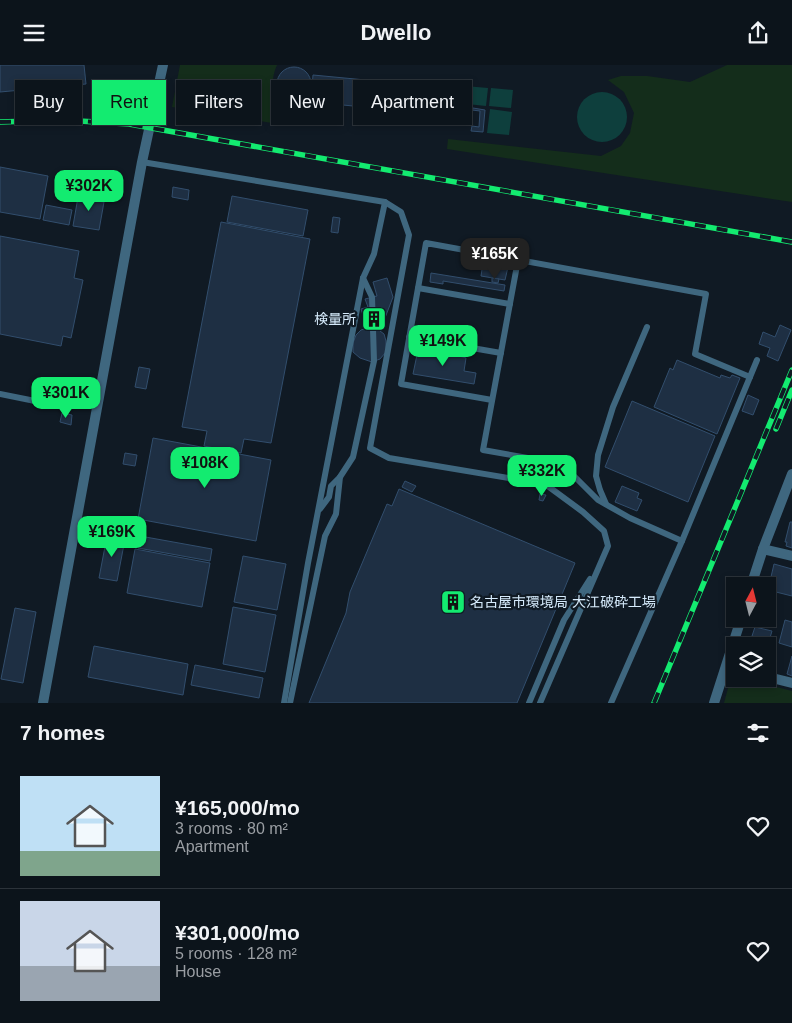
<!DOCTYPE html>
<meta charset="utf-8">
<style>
body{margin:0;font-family:Arial,"Noto Sans JP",sans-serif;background:#151d24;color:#f1f3f6;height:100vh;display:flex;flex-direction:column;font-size:19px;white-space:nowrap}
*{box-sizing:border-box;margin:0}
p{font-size:16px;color:#9a9ea3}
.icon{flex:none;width:28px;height:28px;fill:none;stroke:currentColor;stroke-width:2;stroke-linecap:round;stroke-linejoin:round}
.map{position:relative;height:638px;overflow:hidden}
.sheet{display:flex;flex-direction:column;background:#0c141b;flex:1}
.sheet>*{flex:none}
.top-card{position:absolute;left:15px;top:15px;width:500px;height:45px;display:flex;gap:10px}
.needle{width:32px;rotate:7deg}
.tools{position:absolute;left:726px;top:512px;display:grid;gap:10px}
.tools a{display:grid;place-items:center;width:50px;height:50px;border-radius:0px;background:#0c141b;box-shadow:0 2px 8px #0003,0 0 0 1px #2c333a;font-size:25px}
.price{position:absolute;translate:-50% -42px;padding:0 11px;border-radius:10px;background:#13eb70;color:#111;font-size:16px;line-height:32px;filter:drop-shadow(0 1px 2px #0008)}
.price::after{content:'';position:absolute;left:50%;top:30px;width:15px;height:11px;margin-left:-8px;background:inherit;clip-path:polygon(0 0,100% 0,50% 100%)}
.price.active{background:#222;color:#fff}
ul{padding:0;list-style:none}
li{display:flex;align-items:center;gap:15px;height:125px;padding:0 20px}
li+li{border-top:1px solid #2c333a}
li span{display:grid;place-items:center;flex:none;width:140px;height:100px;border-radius:0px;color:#555}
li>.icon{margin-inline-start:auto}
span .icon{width:60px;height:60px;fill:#fffc;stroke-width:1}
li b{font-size:21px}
h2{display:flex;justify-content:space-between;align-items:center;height:60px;padding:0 20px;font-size:21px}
.pill{padding:0 18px;border-radius:0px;background:#0c141b;box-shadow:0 2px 8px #0003,0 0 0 1px #2c333a;font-size:18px;line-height:45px}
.pill.active{background:#13eb70;color:#111}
header{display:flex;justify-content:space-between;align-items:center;height:65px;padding:0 20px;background:#0c141b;font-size:22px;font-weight:700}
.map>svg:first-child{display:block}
</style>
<header><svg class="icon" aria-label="menu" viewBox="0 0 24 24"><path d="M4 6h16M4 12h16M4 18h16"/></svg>Dwello<svg class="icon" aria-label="share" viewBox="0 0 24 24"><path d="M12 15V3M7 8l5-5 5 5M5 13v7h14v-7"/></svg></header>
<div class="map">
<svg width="792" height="638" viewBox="0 0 792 638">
<rect width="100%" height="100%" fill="#101a24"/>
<g fill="#142d1b">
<path d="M180,0h97c-9,19 -1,37 -5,58l-100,-16z"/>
<polygon points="727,0 792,0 792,137 447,84 448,74 601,91 621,81 630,68 634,48 624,27 608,15 621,11 647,11 690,17"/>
<polygon points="736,614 746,614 792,626 792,638 724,638 730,616"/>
</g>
<g fill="#0e3f3d">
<polygon points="465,21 488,23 486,41 467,39 467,33 464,33"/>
<polygon points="491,23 513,25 511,43 489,41"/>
<circle cx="602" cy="52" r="25"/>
<polygon points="406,34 421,36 418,58 403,56"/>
<polygon points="490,44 512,47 509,70 487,68"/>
</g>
<g fill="#1e2f43" stroke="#324e6d">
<polygon points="0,0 84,0 86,19 0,27"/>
<circle cx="294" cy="19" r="17"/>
<polygon points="313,10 376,16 375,29 354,27 353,41 313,37 315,23 312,22"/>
<polygon points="448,35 464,37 461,60 445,58"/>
<polygon points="473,43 485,45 483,67 471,66 472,61 479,62 480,46 472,45"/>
<polygon points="0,102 48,111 40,154 0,147"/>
<polygon points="173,122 189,125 188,135 172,132"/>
<polygon points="90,125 98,126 97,136 104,137 99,165 73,161 78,132 88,134"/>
<polygon points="232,131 308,145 303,171 227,157"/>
<polygon points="46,140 72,145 69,160 43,155"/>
<polygon points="333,152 340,153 338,168 331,167"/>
<polygon points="221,157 310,174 271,378 244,374 241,388 204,381 207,366 182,362"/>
<polygon points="0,171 79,186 74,213 83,215 71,273 63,271 61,281 0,269"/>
<polygon points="490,196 502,198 501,200 508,202 505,215 481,211 483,198 490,199"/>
<polygon points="431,208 505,220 504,226 443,216 443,219 430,217"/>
<polygon points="387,213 393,232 380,266 384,269 386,276 386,287 380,294 372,297 360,293 353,287 353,278 356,270 361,265 367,263 361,244 368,242 365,234 377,231 373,217"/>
<polygon points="492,213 499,214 498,218 492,217"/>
<polygon points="780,260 791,265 778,296 767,291 770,283 759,279 763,267 775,272"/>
<polygon points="431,283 436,284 435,288 454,291 455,288 460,289 459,291 466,293 464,306 476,308 474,319 413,309 418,285 430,287"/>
<polygon points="677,295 720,313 721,310 730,313 732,310 740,313 717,369 654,342 670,303 673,305"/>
<polygon points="139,302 150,304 146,324 135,322"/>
<polygon points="748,330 759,335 753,350 742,346"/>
<polygon points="632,336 715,371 688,437 605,402"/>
<polygon points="62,348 72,350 71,360 60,357"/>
<polygon points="153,373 271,395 256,476 138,454"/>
<polygon points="125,388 137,390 135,401 123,399"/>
<polygon points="405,416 416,421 412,427 402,422"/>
<polygon points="622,421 639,428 637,433 642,435 637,446 615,437"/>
<polygon points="399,424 575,498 517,638 309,638 346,548 350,527 387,439 392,441"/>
<polygon points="540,429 546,430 543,436 539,435"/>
<polygon points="790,457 792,457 792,483 786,481 787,477 785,477"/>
<polygon points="107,471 125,474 117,516 99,513"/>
<polygon points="140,471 212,484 210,496 138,483"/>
<polygon points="135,484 210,498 202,542 127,528"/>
<polygon points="243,491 286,499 277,545 234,537"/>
<polygon points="774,499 792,504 792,531 768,525"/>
<polygon points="233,542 276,550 265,607 223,599"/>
<polygon points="15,543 36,547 23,618 1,614"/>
<polygon points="785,555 792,557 792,582 779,578"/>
<polygon points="755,562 772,566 769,576 752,571"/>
<polygon points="94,581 188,599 183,630 88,612"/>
<polygon points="792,591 792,611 787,609"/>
<polygon points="195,600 263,613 259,633 191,620"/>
</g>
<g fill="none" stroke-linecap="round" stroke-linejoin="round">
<g stroke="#3f677f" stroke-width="6">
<polyline points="142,97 385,137 401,147 409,170 370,383 389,393 545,419 583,447 604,466 608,481 540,638"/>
<polyline points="518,195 483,385 562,399 598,435 630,453 682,476"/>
<polyline points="418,223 510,239"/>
<polyline points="409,272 501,288"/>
<polyline points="0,329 35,336"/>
<polyline points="492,335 401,319 426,178 706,229 695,289 750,312"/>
<polyline points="606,439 600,425 596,411 598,390 613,342 647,262"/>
<polyline points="320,444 329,432 331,421 340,412"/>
<polyline points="284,638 308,498 363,213 374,189 385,137"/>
<polyline points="290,638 325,471 336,449 340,412 353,392 374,296 372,232 363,213"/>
<polyline points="529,638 564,555 590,514"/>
<polyline points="611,638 682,476 757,295"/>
</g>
<g stroke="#3f677f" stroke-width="10">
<polyline points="763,484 792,491"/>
<polyline points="751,521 763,484 792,409"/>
<polyline points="768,612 792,618"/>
<polyline points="714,638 741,554"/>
</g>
<polyline stroke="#3f677f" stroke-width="10" points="43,638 142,97 163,0"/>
<defs>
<g id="rail">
<polyline points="0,57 63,55 129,59 792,177"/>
<polyline points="776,364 792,325"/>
<polyline points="654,638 792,305"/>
</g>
</defs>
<use href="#rail" stroke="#13eb70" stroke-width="5.5"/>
<use href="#rail" stroke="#101a24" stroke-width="4" stroke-dasharray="11" stroke-linecap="butt"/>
</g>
<defs>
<symbol id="building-square" viewBox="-11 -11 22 22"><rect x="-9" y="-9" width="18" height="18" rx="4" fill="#13eb70" stroke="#101a24"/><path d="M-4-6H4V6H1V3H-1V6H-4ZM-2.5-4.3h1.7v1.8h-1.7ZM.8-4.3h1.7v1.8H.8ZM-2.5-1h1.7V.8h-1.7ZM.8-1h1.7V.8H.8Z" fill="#111"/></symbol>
</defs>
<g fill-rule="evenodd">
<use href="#building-square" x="360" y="240" width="28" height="28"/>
<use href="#building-square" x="439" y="523" width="28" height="28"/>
</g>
<g text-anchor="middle" stroke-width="4.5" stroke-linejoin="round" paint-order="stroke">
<g font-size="14" fill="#d6ebfc" stroke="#101a24" text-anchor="end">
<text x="356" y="259">検量所</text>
<text x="470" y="542" text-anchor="start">名古屋市環境局 大江破砕工場</text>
</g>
</g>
</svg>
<div class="tools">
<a><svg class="needle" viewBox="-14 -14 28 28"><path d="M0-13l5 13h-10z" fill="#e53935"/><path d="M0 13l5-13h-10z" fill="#9a9ea3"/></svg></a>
<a><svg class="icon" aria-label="layers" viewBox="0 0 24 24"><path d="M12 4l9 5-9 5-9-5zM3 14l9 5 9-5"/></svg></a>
</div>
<b class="price" style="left:89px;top:147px">¥302K</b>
<b class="price active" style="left:495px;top:215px">¥165K</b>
<b class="price" style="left:443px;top:302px">¥149K</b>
<b class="price" style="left:66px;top:354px">¥301K</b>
<b class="price" style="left:205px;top:424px">¥108K</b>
<b class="price" style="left:542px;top:432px">¥332K</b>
<b class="price" style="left:112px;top:493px">¥169K</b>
<div class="top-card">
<a class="pill">Buy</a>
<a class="pill active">Rent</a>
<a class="pill">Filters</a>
<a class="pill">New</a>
<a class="pill">Apartment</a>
</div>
</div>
<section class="sheet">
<h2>7 homes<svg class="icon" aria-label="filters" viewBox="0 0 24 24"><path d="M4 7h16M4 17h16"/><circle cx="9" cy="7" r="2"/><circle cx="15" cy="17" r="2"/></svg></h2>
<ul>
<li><span style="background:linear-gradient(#bfe0f5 75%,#7fa58c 0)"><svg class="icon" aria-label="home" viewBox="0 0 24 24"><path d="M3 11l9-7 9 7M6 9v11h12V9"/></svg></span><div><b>¥165,000/mo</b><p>3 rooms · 80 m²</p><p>Apartment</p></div><svg class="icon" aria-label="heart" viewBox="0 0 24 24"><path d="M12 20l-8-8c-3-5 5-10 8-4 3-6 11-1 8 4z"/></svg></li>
<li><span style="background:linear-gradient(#c9d6e8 65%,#9aa5b1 0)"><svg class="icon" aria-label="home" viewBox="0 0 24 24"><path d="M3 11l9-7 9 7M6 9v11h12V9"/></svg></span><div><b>¥301,000/mo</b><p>5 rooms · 128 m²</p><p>House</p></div><svg class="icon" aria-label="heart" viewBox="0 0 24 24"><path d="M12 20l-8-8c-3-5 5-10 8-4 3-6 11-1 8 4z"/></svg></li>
</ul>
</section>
